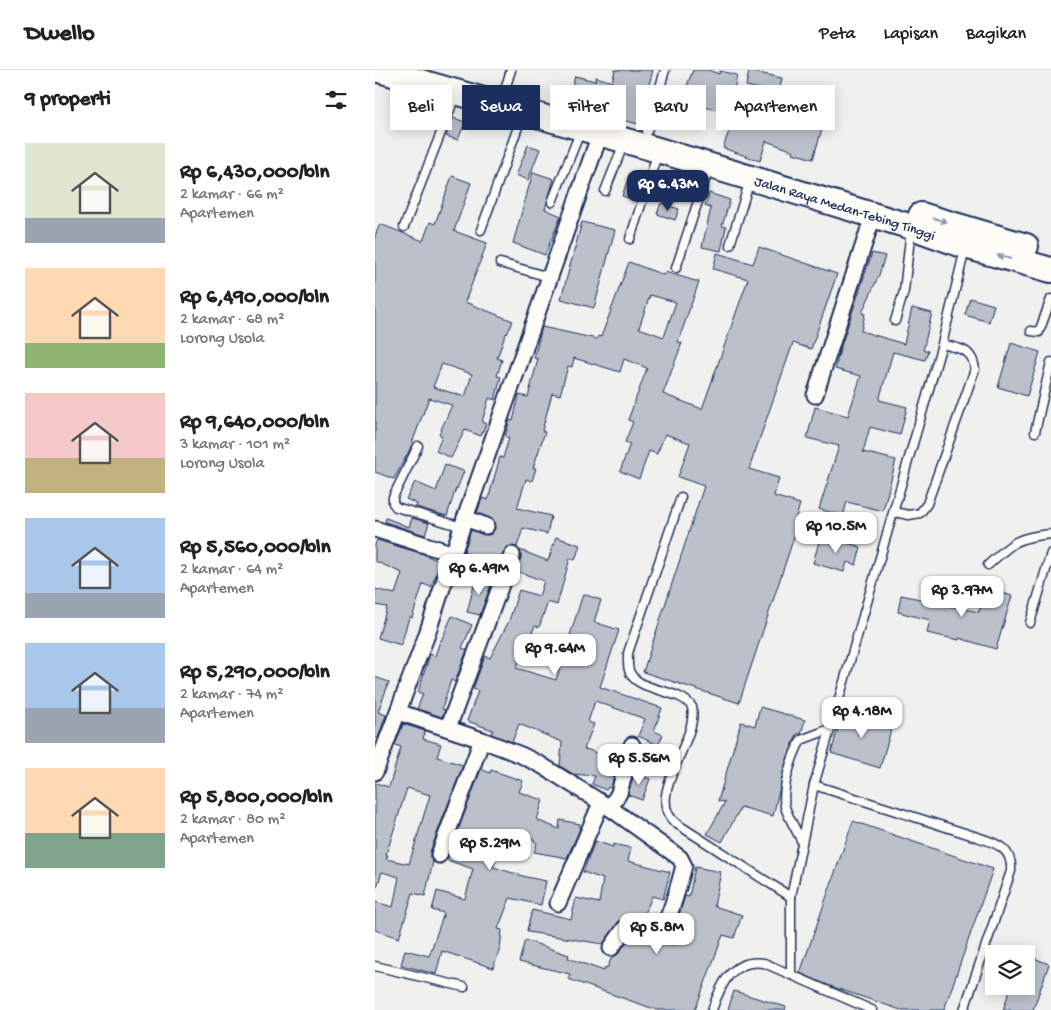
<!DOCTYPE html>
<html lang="id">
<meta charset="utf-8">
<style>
body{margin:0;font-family:"Gochi Hand",sans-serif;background:#f6f6f6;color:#222;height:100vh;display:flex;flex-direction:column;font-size:19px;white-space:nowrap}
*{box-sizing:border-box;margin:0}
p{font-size:16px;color:#767676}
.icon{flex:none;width:28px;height:28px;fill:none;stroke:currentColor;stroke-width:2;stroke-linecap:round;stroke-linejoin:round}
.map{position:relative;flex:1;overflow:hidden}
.panel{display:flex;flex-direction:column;background:#fff;width:375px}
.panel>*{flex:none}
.banner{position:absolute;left:15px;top:15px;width:475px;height:45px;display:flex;gap:10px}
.buttons{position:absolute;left:610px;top:875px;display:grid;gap:10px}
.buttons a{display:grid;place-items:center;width:50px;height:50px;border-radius:0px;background:#fff;box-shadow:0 2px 12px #0003;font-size:25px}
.price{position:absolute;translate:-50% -42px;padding:0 11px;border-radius:10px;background:#fff;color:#222;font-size:16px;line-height:32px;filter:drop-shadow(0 1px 2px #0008)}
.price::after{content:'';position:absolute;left:50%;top:30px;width:15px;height:11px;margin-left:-8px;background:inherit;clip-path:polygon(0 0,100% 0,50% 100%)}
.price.active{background:#1b2f5e;color:#fff}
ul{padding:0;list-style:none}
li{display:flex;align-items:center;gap:15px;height:125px;padding:0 25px}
li span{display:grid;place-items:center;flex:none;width:140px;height:100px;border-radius:0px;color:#555}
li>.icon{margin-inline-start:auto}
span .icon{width:60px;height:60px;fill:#fffc;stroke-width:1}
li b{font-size:21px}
h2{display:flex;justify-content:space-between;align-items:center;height:60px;padding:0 25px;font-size:21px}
.tag{padding:0 18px;border-radius:0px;background:#fff;box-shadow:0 2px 12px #0003;font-size:18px;line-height:45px}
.tag.active{background:#1b2f5e;color:#fff}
header{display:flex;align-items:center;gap:30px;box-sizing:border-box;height:70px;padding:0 25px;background:#fff;border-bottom:1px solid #e0e0e0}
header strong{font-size:24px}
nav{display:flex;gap:28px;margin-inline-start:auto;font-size:18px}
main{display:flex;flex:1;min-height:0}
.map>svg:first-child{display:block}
</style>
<header>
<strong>Dwello</strong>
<nav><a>Peta</a><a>Lapisan</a><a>Bagikan</a></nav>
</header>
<main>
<section class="panel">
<h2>9 properti<svg class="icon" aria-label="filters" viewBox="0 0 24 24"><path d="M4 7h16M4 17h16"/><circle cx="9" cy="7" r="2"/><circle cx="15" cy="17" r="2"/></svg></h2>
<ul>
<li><span style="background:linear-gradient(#dfe7d0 75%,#9aa5b1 0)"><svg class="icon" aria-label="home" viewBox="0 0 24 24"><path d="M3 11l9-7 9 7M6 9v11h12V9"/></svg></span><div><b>Rp 6,430,000/bln</b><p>2 kamar · 66 m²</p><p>Apartemen</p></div></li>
<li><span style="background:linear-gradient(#ffd9b3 75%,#8fb573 0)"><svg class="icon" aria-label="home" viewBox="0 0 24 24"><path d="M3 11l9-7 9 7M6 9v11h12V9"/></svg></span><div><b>Rp 6,490,000/bln</b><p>2 kamar · 68 m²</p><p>Lorong Usola</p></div></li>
<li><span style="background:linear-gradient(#f6c9c9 65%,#c2b280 0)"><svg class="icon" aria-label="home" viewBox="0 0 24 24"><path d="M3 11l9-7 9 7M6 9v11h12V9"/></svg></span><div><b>Rp 9,640,000/bln</b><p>3 kamar · 101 m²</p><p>Lorong Usola</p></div></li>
<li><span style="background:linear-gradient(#a9c7e8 75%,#9aa5b1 0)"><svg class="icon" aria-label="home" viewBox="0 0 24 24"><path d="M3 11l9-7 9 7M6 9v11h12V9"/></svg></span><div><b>Rp 5,560,000/bln</b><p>2 kamar · 64 m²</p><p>Apartemen</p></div></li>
<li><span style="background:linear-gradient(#a9c7e8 65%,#9aa5b1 0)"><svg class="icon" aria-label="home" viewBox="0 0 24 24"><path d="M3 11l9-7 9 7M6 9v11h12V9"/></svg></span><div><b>Rp 5,290,000/bln</b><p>2 kamar · 74 m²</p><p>Apartemen</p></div></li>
<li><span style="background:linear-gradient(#ffd9b3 65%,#7fa58c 0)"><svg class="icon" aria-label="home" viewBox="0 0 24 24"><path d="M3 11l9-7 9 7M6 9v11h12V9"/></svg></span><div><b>Rp 5,800,000/bln</b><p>2 kamar · 80 m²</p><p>Apartemen</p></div></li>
</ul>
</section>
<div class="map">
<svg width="676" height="940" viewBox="0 0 676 940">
<rect width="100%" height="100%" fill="#f0f0ee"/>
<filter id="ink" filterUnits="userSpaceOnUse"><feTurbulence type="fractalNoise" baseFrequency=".02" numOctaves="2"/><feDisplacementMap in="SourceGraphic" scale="10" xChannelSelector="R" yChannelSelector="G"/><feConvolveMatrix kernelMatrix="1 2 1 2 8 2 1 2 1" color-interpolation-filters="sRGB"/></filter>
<g filter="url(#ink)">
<g fill="#bbc0ca" stroke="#1b2f5e" fill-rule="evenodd">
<polygon points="240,0 278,0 263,54 240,48 242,42 209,30 208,34 193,30 200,6 220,11 221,7 237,12"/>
<polygon points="318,0 333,0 344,4 345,1 362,5 354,43 330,37 328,43 305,34"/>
<polygon points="374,1 407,8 404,23 371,16"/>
<polygon points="362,38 378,44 376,49 402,58 409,40 426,47 424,52 447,59 438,89 418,83 419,81 391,71 385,91 348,78"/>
<polygon points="78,48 90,52 83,70 71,66"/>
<polygon points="153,75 165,79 153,110 141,105"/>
<polygon points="158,102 179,109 170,139 186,146 170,185 138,173"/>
<path d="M77,106l19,7 -17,48 33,12 -22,59 48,19 -6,13 -1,-1 -9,25 5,2 -5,16 4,1 -6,23 -6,-2 -7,24 4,2 -5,12 -16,-6 -14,28 -15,-7 6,-15 -3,-2 13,-29 -23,-7 -20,53 -15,28 -19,-7v-236l5,-12 43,17 7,-19 5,2zM67,294l30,10 -7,23 -32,-10z"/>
<polygon points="253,109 265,113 259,130 247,126"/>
<polygon points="334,123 355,130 347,156 351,157 346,181 327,177 336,138 330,136"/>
<polygon points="286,133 304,139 300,150 282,144"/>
<polygon points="207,152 240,160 219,238 186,229"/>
<path d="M384,177l78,27 -26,75 -18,-6 -44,126 30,9 -5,18 26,8 -6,20 4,1 -59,178 -96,-31 61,-186 -26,-9 12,-34 -25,-9 -8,20 -8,-3 -10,28 -19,-8 10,-27 -5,-2 8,-20 -5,-2 19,-52 -23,-9 -4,13 -46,-14 -2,9 -4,-1 -8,29 -8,-2 -10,38 3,1 -12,36h3l-4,13 -6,-2 -9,29 34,8 -4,18 -24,-6 -6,19 -6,-1 -5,2 -7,16 -35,-12 7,-22 16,5 4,-1 4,-5 -2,-9 -16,-7 5,-15 6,2 12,-43 3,1 6,-20 -4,-2 5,-16 3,1 6,-26 9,2 10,-38 -4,-1 8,-31 55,12 1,-3 3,1 28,-75 35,13 1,-3 34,10 -21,60 4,1 -19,51 39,15 46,-130 -35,-10 4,-16 36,11zM275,225l26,7 -12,35 -25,-9z"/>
<polygon points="497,183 510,186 504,205 487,243 490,244 486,261 529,274 537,238 557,243 548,280 553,281 550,290 518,282 504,330 532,337 525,365 495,357 488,382 521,390 508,441 472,432 468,446 444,439 464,376 432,368 440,337 473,346 486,306 460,299 466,276"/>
<polygon points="595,228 619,235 614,252 590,245"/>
<polygon points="636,273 665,282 652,326 623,317"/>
<polygon points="70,395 89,401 82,419 81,418 72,446 41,437 42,434 31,429 40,412 61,421"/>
<polygon points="11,448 34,457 37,448 54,453 50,465 10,452"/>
<polygon points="446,465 486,477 481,495 472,492 469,502 438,493"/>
<polygon points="181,467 205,475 200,490 195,488 182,535 173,532 164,557 160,556 141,598 181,610 208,524 226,530 219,552 244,560 225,617 287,638 279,661 288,665 283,675 263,666 270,649 220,631 213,652 219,654 209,679 214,680 243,692 236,718 233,717 231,720 217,714 220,706 198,704 185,696 187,672 144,654 137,672 116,664 118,660 92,651 103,621 98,619 110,586 115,588 134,551 144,520 164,526 169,511 141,501 146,488 145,480 173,491"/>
<polygon points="2,470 48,484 66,492 56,517 48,514 37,548 34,547 26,575 3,568 12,537 0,535 0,519 20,524 27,503 0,491 0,475"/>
<polygon points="101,508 117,512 105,545 92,542"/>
<polygon points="612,518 637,526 621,579 584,568 584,570 552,563 555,550 523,542 526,525 559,532 560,526 575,530 574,536 604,542"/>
<polygon points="77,546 97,555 87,578 92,580 80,612 76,610 67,639 70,640 67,647 42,639 48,624 43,622 55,584 60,586 65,571 66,571"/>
<polygon points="0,607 14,612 3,642 11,645 3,668 0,667"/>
<polygon points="385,637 430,650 426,664 422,664 411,692 398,746 366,737 347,772 332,764 350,732 343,731 366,652 380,656"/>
<polygon points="484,642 518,653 505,698 456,683 467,644 482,649"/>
<path d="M28,654l22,7 -2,8 18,5 -4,13 26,8 -33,87v5l3,5 -8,34 -12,-3 -14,45 -24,-8v-28l18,5 6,-30 -17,-5 -5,15h-2v-104l14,4 12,-40 -6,-2zM32,718l23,7 -21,69 -23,-5 2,-4h-2z"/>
<polygon points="106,699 115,703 116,700 148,711 144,722 168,730 162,750 184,759 185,750 205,754 204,761 192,788 159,782 162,773 159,771 159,769 131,760 118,797 151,807 171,811 166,835 135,828 123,859 127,860 125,879 118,898 67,881 61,904 26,895 30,880 54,886 69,843 57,840 62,821 90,829 98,799 72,790"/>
<polygon points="259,703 275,709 267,730 253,725"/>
<polygon points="478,751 618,799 569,940 526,940 455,916 425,903"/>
<polygon points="220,771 238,777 238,774 256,778 253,791 295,802 288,829 277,826 267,851 255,849 245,850 228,874 153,862 152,860 157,840 196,849 201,828 224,833 228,809 208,802"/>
<polygon points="320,797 346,802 339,836 367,845 359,868 348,865 320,940 282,940 193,909 195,904 144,892 150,870 194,885 193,888 229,901 230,897 232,898 237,887 243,884 255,868 300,875 308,853 302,851 310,826 314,827"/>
<polygon points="651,885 674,894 658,940 628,940 636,916 651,916"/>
<polygon points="359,921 411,937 410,940 353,940"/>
</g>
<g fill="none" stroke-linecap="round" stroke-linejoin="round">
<defs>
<g id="service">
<polyline points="130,19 136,0"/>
<polyline points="272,61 290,0"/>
<polyline points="230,121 249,73"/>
<polyline points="177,132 206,60"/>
<polyline points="29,157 76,37 79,25"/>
<polyline points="106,160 148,43"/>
<polyline points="255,169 283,82"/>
<polyline points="355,175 375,110"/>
<polyline points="125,193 174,207"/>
<polyline points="301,198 334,98"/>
<polyline points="520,251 529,221 536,159"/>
<polyline points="656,261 664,262 676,229"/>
<polyline points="660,362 676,292"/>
<polyline points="43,376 18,427 18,433 21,437 87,457"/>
<path d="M306,427l-53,156c0,5 -1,14 2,20 11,20 50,15 62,34 7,34 -50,92 -15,117l114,73 23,-112 128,-441 23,-95"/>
<path d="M519,442l15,3 11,-2 7,-9 48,-135c-3,-21 -15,-20 -33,-25"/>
<path d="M613,495c24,-22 28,-28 63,-31"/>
<polyline points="655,553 676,483"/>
<path d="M439,715l157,50c20,7 42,10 40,36l-47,139"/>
<path d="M427,772c-5,-11 -13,-23 -17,-35 -4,-18 7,-51 16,-67l29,-11"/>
<polyline points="0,896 89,917"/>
<polyline points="416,905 416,827"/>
<path d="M337,940c9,-26 20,-52 52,-47l108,47"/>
</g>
<g id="minor">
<polyline points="440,325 498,146"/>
<polyline points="90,448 111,456"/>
<polyline points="0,459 79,484"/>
<path d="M23,642l84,28 39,15 20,10 69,43 70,50 4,8c-4,14 -12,46 -19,57 -4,4 -7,7 -13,8 -10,2 -17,-4 -27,-3l-14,20"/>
<polyline points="73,658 137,485"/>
<polyline points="0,702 51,567 87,457 225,64"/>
<polyline points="235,738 244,723 257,675"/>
<polyline points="64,785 107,670"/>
<polyline points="183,833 226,733"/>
</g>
<g id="trunk">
<path id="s1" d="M4,0l279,80 254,77 53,19 86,24"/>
<polyline points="546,145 651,176"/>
</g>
</defs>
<use href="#service" stroke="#1b2f5e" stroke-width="11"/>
<use href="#minor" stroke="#1b2f5e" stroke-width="19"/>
<use href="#trunk" stroke="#1b2f5e" stroke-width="28"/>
<use href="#service" stroke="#fdfcf7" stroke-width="8"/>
<use href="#minor" stroke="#fdfcf7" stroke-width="15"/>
<use href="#trunk" stroke="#fdfcf7" stroke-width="24"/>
</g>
<defs><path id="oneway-solid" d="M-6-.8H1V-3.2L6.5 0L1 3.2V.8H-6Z" transform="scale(1.25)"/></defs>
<g fill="#8c96aa">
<use href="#oneway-solid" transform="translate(565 150) rotate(17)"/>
<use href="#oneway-solid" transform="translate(629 187) rotate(-165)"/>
</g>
</g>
<g text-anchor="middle" stroke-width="4" stroke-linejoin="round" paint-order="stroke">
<g font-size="14" fill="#1b2f5e" stroke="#fdfcf7">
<text dy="5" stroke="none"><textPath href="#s1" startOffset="486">Jalan Raya Medan-Tebing Tinggi</textPath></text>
</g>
</g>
</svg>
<div class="buttons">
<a><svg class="icon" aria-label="layers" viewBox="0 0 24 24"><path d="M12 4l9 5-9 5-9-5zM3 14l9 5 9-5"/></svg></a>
</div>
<b class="price active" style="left:293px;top:142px">Rp 6.43M</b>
<b class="price" style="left:461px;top:484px">Rp 10.5M</b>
<b class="price" style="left:104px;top:526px">Rp 6.49M</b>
<b class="price" style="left:587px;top:548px">Rp 3.97M</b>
<b class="price" style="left:180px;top:606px">Rp 9.64M</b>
<b class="price" style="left:487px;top:669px">Rp 4.18M</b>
<b class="price" style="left:264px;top:716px">Rp 5.56M</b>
<b class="price" style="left:115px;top:801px">Rp 5.29M</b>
<b class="price" style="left:282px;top:885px">Rp 5.8M</b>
<div class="banner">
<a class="tag">Beli</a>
<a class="tag active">Sewa</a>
<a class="tag">Filter</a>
<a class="tag">Baru</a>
<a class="tag">Apartemen</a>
</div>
</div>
</main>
